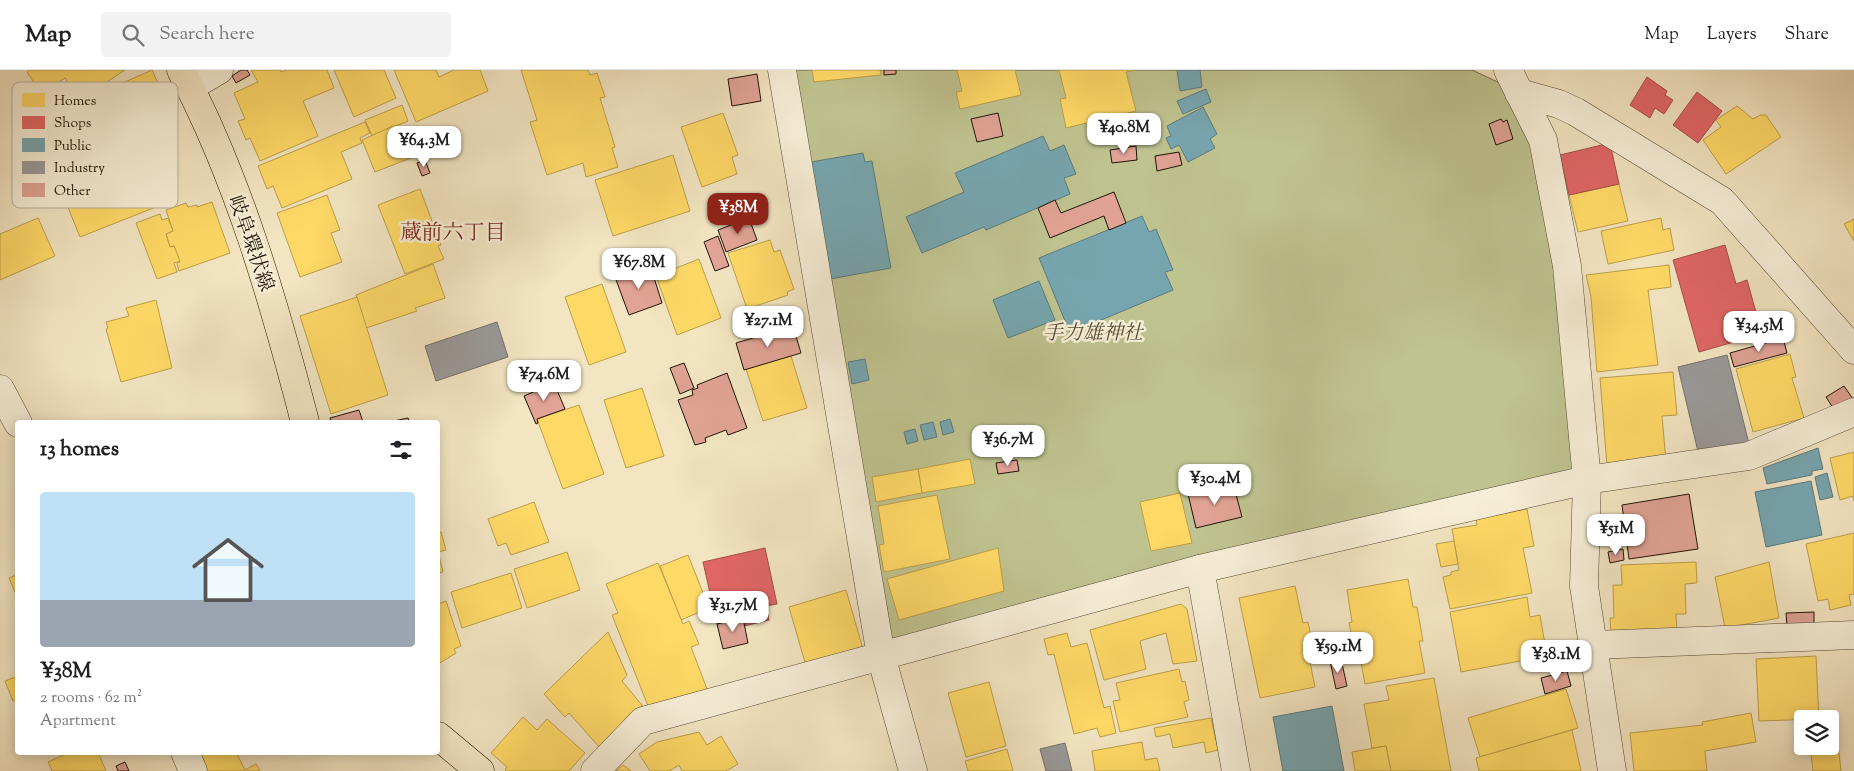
<!DOCTYPE html>
<meta charset="utf-8">
<style>
body{margin:0;font-family:"Sorts Mill Goudy","Noto Serif JP",serif;background:#f2f2f2;color:#202124;height:100vh;display:flex;flex-direction:column;font-size:19px;white-space:nowrap}
*{box-sizing:border-box;margin:0}
p{font-size:16px;color:#757577}
.icon{flex:none;width:28px;height:28px;fill:none;stroke:currentColor;stroke-width:2;stroke-linecap:round;stroke-linejoin:round}
.map{position:relative;flex:1;overflow:hidden}
.sheet{position:absolute;left:15px;top:350px;width:425px;height:335px;display:flex;flex-direction:column;background:#fff;border-radius:5px;box-shadow:0 2px 12px #0003}
.sheet>*{flex:none}
.controls{position:absolute;left:1794px;top:640px;display:grid;gap:10px}
.controls a{display:grid;place-items:center;width:45px;height:45px;border-radius:5px;background:#fff;box-shadow:0 2px 12px #0003;font-size:25px}
.price{position:absolute;translate:-50% -42px;padding:0 11px;border-radius:10px;background:#fff;color:#222;font-size:16px;line-height:32px;filter:drop-shadow(0 1px 2px #0008)}
.price::after{content:'';position:absolute;left:50%;top:30px;width:15px;height:11px;margin-left:-8px;background:inherit;clip-path:polygon(0 0,100% 0,50% 100%)}
.price.current{background:#8f2418;color:#fff}
ul{padding:0;list-style:none}
li{display:grid;align-content:center;gap:10px;height:265px;padding:0 25px}
li span{display:grid;place-items:center;height:155px;border-radius:5px;color:#555}
li>.icon{margin-inline-start:auto}
span .icon{width:90px;height:90px;fill:#fffc;stroke-width:1}
li b{font-size:21px}
h2{display:flex;justify-content:space-between;align-items:center;height:60px;padding:0 25px;font-size:21px}
header{display:flex;align-items:center;gap:30px;box-sizing:border-box;height:70px;padding:0 25px;background:#fff;border-bottom:1px solid #e0e0e0}
header strong{font-size:24px}
nav{display:flex;gap:28px;margin-inline-start:auto;font-size:18px}
.search{width:350px;height:45px;background:#f2f2f2;display:flex;align-items:center;gap:12px;box-sizing:border-box;padding:0 18px;border-radius:5px;color:#757577;font-size:19px}
.map>svg:first-child{display:block}
</style>
<header>
<strong>Map</strong>
<div class="search"><svg class="icon" aria-label="search" viewBox="0 0 24 24"><circle cx="10" cy="10" r="6"/><path d="M15 15l6 6"/></svg>Search here</div>
<nav><a>Map</a><a>Layers</a><a>Share</a></nav>
</header>
<div class="map">
<svg width="1854" height="701" viewBox="0 0 1854 701">
<rect width="100%" height="100%" fill="#f3e5c2"/>
<filter id="stains"><feTurbulence type="fractalNoise" baseFrequency=".004" numOctaves="4"/><feColorMatrix values="0 0 0 0 .2 0 0 0 0 .09 0 0 0 0 .02 0 0 0 .5 -.17"/></filter>
<radialGradient id="worn" r=".72"><stop offset=".6" stop-color="#630" stop-opacity="0"/><stop offset="1" stop-color="#630" stop-opacity=".3"/></radialGradient>
<polygon fill="#bfc390" stroke="#6f6c4a" points="782,0 1472,0 1519,22 1543,70 1587,410 881,586"/>
<g fill="#ffd966" stroke="#bc9e49">
<polygon points="29,0 125,0 69,37 61,25 71,18 65,8 41,23 27,2"/>
<polygon points="152,0 161,20 43,73 42,70 48,67 42,55 102,28 100,23"/>
<polygon points="251,0 280,0 281,2 287,0 327,0 334,18 303,31 318,66 260,91 250,68 246,70 238,51 245,49 234,23 258,12"/>
<polygon points="334,0 384,0 396,28 354,47"/>
<polygon points="394,0 436,0 439,7 454,0 480,0 488,21 416,52"/>
<polygon points="521,0 588,0 590,5 597,3 605,27 600,28 615,77 612,78 618,97 586,107 583,93 547,105 530,52 537,50"/>
<polygon points="812,0 880,0 881,5 814,12"/>
<polygon points="957,0 1015,0 1021,25 960,39 956,22 962,21"/>
<polygon points="1059,0 1136,0 1126,2 1136,41 1066,58 1060,29 1066,28"/>
<polygon points="402,35 408,51 372,66 365,50"/>
<polygon points="1737,36 1753,49 1760,45 1766,45 1781,67 1726,104 1703,70 1721,57 1716,50"/>
<polygon points="723,43 738,85 732,87 737,104 702,117 681,57"/>
<polygon points="365,52 370,63 360,68 362,73 341,82 352,109 282,138 273,116 267,119 258,96"/>
<polygon points="393,56 402,77 416,70 421,84 375,102 362,70"/>
<polygon points="673,85 690,141 613,166 595,110"/>
<polygon points="142,104 156,137 80,167 67,135"/>
<polygon points="1619,114 1628,151 1578,162 1569,125"/>
<polygon points="420,119 441,175 438,176 444,189 405,204 378,135"/>
<polygon points="327,125 340,160 331,163 342,192 300,207 277,143"/>
<polygon points="212,132 230,183 179,201 177,193 180,192 174,176 170,177 166,164 173,161 166,140 186,133 188,137 197,135 197,137"/>
<polygon points="160,144 162,150 168,148 173,161 166,164 170,177 174,176 180,191 174,193 177,202 157,209 136,153"/>
<polygon points="38,148 55,186 0,210 0,164"/>
<polygon points="1661,148 1663,160 1670,158 1674,180 1608,194 1601,161"/>
<polygon points="1854,149 1854,171 1844,154"/>
<polygon points="770,170 774,182 780,180 794,219 787,222 788,225 747,239 728,183"/>
<polygon points="699,189 721,248 677,265 656,206"/>
<polygon points="433,194 445,228 415,238 417,241 366,258 356,225"/>
<polygon points="1669,195 1671,217 1648,220 1658,295 1597,302 1591,227 1586,205"/>
<polygon points="602,214 626,282 589,295 565,227"/>
<polygon points="357,227 388,325 331,344 300,246"/>
<polygon points="156,230 172,298 121,312 106,259 108,258 106,252 129,246 126,238"/>
<polygon points="1790,284 1796,307 1792,308 1804,348 1753,362 1736,299"/>
<polygon points="791,286 807,338 763,351 746,299"/>
<polygon points="1673,302 1677,345 1662,346 1666,391 1607,396 1600,308"/>
<polygon points="642,318 664,386 626,398 604,330"/>
<polygon points="579,335 604,404 563,419 537,349"/>
<polygon points="1854,382 1854,431 1853,426 1840,430 1830,388"/>
<polygon points="970,389 975,414 922,423 918,399"/>
<polygon points="918,399 922,423 876,432 872,407"/>
<polygon points="1180,423 1192,473 1151,481 1140,432"/>
<polygon points="937,425 950,489 884,502 879,475 884,474 878,436"/>
<polygon points="534,432 549,472 511,485 506,473 498,476 488,449"/>
<polygon points="1527,439 1534,476 1523,478 1532,523 1450,539 1443,507 1451,505 1451,502 1459,500 1452,459 1477,455 1476,449"/>
<polygon points="441,462 446,480 438,482 443,502 438,503 438,463"/>
<polygon points="1854,463 1854,524 1849,525 1851,535 1830,540 1828,529 1818,531 1806,474"/>
<polygon points="1454,471 1458,494 1441,497 1436,474"/>
<polygon points="998,478 1004,521 899,550 887,509"/>
<polygon points="567,482 580,520 527,538 514,499"/>
<polygon points="688,485 709,538 681,550 660,496"/>
<polygon points="1696,492 1697,513 1685,514 1686,544 1676,544 1677,562 1611,565 1610,548 1614,548 1613,515 1622,515 1621,495"/>
<polygon points="1769,492 1779,548 1725,558 1715,507"/>
<polygon points="658,493 683,554 689,551 699,574 691,577 707,619 650,641 612,545 618,543 606,514"/>
<polygon points="511,503 522,538 462,558 451,522"/>
<polygon points="18,504 18,529 9,508"/>
<polygon points="1408,509 1413,537 1417,537 1423,571 1419,571 1425,603 1365,614 1359,581 1355,582 1349,553 1352,552 1347,520"/>
<polygon points="1295,516 1303,553 1308,552 1314,581 1308,582 1315,617 1260,628 1239,528"/>
<polygon points="846,520 863,579 806,596 789,537"/>
<polygon points="1527,527 1530,547 1540,545 1547,586 1461,602 1450,542"/>
<polygon points="446,531 461,576 454,579 456,583 438,594 438,534"/>
<polygon points="1181,534 1187,539 1197,591 1173,594 1166,563 1140,571 1146,599 1104,610 1090,560"/>
<polygon points="608,562 627,605 622,611 646,640 601,679 569,643 565,647 544,624"/>
<polygon points="1067,563 1071,577 1087,573 1104,638 1110,636 1116,663 1100,667 1097,658 1074,664 1054,584 1048,585 1044,569"/>
<polygon points="1816,586 1819,649 1759,651 1756,589"/>
<polygon points="1179,599 1182,612 1185,611 1189,630 1184,632 1188,647 1120,662 1113,631 1120,630 1116,613"/>
<polygon points="18,606 18,635 15,630 13,631 5,611"/>
<polygon points="1434,608 1451,701 1391,701 1386,676 1372,678 1364,634 1389,630 1386,616"/>
<polygon points="989,612 1006,676 966,687 948,623"/>
<polygon points="1566,619 1578,658 1480,687 1468,648"/>
<polygon points="1751,643 1756,672 1705,681 1707,701 1634,701 1630,663 1703,655 1702,652"/>
<polygon points="523,647 537,660 547,649 585,683 569,701 506,701 505,700 507,697 491,683"/>
<polygon points="1211,648 1218,680 1206,683 1204,672 1173,678 1170,664 1156,667 1154,658"/>
<polygon points="1572,660 1581,701 1479,701 1476,688"/>
<polygon points="699,662 707,675 721,666 738,694 726,701 682,701 679,695 669,701 650,701 639,684 657,672"/>
<polygon points="1837,664 1841,701 1813,701 1810,676 1830,676 1830,665"/>
<polygon points="1142,672 1145,690 1157,688 1160,701 1095,701 1092,681"/>
<polygon points="1386,676 1391,701 1355,701 1352,682"/>
<polygon points="1007,679 1013,701 968,701 965,691"/>
<polygon points="70,682 98,682 106,701 52,701 48,692"/>
<polygon points="195,682 236,682 245,700 256,694 260,701 205,701"/>
<polygon points="623,695 631,701 616,701"/>
</g>
<g fill="#e06666" stroke="#a64d49">
<polygon points="1647,7 1667,21 1665,25 1673,30 1664,44 1655,38 1650,48 1630,35"/>
<polygon points="1697,22 1722,41 1698,73 1673,55"/>
<polygon points="1610,73 1619,114 1569,125 1560,85"/>
<polygon points="1725,175 1736,214 1747,210 1762,264 1699,282 1673,190"/>
<polygon points="765,478 777,534 766,536 769,550 744,556 743,548 717,554 703,492"/>
</g>
<g fill="#76a5af" stroke="#5c7a7c">
<polygon points="1177,0 1200,0 1202,17 1180,21"/>
<polygon points="1206,19 1211,32 1183,44 1177,31"/>
<polygon points="1203,37 1217,64 1210,69 1215,78 1188,92 1179,75 1171,79 1166,68 1171,66 1167,56"/>
<polygon points="1043,66 1050,81 1064,75 1076,104 1064,108 1070,124 986,160 984,157 922,183 906,147 964,122 955,103"/>
<polygon points="863,83 865,92 872,91 891,198 830,209 811,92"/>
<polygon points="1142,146 1149,162 1156,159 1173,200 1165,202 1173,220 1070,263 1039,188"/>
<polygon points="1039,211 1055,250 1008,268 993,230"/>
<polygon points="865,289 869,310 852,314 848,292"/>
<polygon points="950,349 954,362 943,365 940,352"/>
<polygon points="933,352 937,367 924,370 920,355"/>
<polygon points="915,359 918,371 907,374 904,362"/>
<polygon points="1818,378 1823,399 1812,401 1812,405 1767,414 1763,398"/>
<polygon points="1827,403 1833,427 1820,430 1815,407"/>
<polygon points="1811,411 1822,465 1766,477 1755,422"/>
<polygon points="1332,636 1344,701 1283,701 1273,647"/>
</g>
<g fill="#999" stroke="#74716c">
<polygon points="497,252 508,287 436,311 425,276"/>
<polygon points="1727,285 1749,374 1699,386 1678,297"/>
<polygon points="1065,673 1072,701 1046,701 1040,679"/>
</g>
<g fill="#e0a395" stroke="#1f1404">
<polygon points="241,0 247,0 250,5 236,13 232,6"/>
<polygon points="884,0 896,0 896,4 884,5"/>
<polygon points="757,4 761,31 732,36 728,9"/>
<polygon points="998,43 1003,66 977,72 971,49"/>
<polygon points="1501,49 1503,52 1507,50 1513,69 1496,75 1489,54"/>
<polygon points="1136,76 1137,90 1112,93 1110,80"/>
<polygon points="1179,82 1182,95 1157,101 1155,86"/>
<polygon points="425,90 430,103 422,106 417,93"/>
<polygon points="1114,122 1126,153 1109,160 1104,146 1050,168 1038,138 1055,130 1061,143"/>
<polygon points="749,148 757,170 726,182 718,160"/>
<polygon points="718,166 729,196 715,201 704,172"/>
<polygon points="650,195 662,233 629,245 615,207"/>
<polygon points="793,256 801,283 744,300 736,273"/>
<polygon points="1783,268 1787,283 1734,297 1730,283"/>
<polygon points="684,293 694,318 680,324 670,298"/>
<polygon points="727,303 747,358 728,365 726,360 705,368 706,372 695,375 678,330 693,325 692,320 698,318 697,315"/>
<polygon points="554,313 565,339 537,349 538,353 536,354 524,326"/>
<polygon points="1844,316 1853,329 1835,341 1826,327"/>
<polygon points="359,340 363,352 331,352 330,348"/>
<polygon points="408,348 410,352 389,352"/>
<polygon points="1017,390 1019,401 998,404 996,393"/>
<polygon points="1233,413 1242,447 1196,458 1188,424"/>
<polygon points="1689,424 1698,479 1629,489 1622,435"/>
<polygon points="1623,479 1624,490 1610,493 1608,482"/>
<polygon points="1814,542 1814,556 1787,557 1786,543"/>
<polygon points="743,548 748,573 723,579 717,554"/>
<polygon points="1341,589 1347,616 1336,619 1330,591"/>
<polygon points="1567,601 1571,616 1545,624 1541,608"/>
<polygon points="125,692 129,701 118,701 116,696"/>
</g>
<g fill="none" stroke-linecap="round" stroke-linejoin="round">
<defs>
<g id="street">
<polyline points="782,0 881,586 913,701"/>
<polyline points="1508,0 1543,70 1567,196 1587,410 1584,516 1612,701"/>
<polyline points="190,17 219,0"/>
<polyline points="1519,23 1559,34 1576,42 1722,131 1854,280"/>
<polyline points="0,319 18,353"/>
<polyline points="1200,499 1236,701"/>
<polyline points="1594,575 1854,565"/>
<polyline points="185,682 193,701"/>
<polyline points="595,701 643,651 1200,499 1587,410 1749,386 1854,342"/>
</g>
<g id="primary">
<path d="M181,0c58,110 93,232 124,352"/>
<polyline points="438,666 480,701"/>
</g>
</defs>
<use href="#street" stroke="#544834" stroke-width="29"/>
<use href="#primary" stroke="#1f1404" stroke-width="29"/>
<use href="#street" stroke="#f7eed7" stroke-width="28"/>
<use href="#primary" stroke="#f3e5c2" stroke-width="28"/>
</g>
<g text-anchor="middle" stroke-width="5" stroke-linejoin="round" paint-order="stroke">
<g font-size="20" fill="#1f1404" stroke="#f7eed7">
<text transform="translate(252 173) rotate(71)" y="7">岐阜環状線</text>
</g>
<g font-size="20" font-style="italic" fill="#575135" stroke="#f7eed7">
<text x="1093" y="269">手力雄神社</text>
</g>
<g font-size="21" fill="#7a1f14" stroke="#f7eed7">
<text x="453" y="169">蔵前六丁目</text>
</g>
</g>
<rect x="12" y="12" width="166" height="126" rx="8" fill="#f7eed7" stroke="#b6ad98" stroke-width="1"/>
<rect x="22" y="23" width="23" height="14" fill="#ffd966"/>
<rect x="22" y="46" width="23" height="13" fill="#e06666"/>
<rect x="22" y="68" width="23" height="14" fill="#76a5af"/>
<rect x="22" y="91" width="23" height="13" fill="#999"/>
<rect x="22" y="113" width="23" height="14" fill="#e0a395"/>
<g font-size="14" fill="#1f1404">
<text x="54" y="35">Homes</text>
<text x="54" y="57">Shops</text>
<text x="54" y="80">Public</text>
<text x="54" y="102">Industry</text>
<text x="54" y="125">Other</text>
</g>
<rect width="100%" height="100%" filter="url(#stains)"/>
<rect width="100%" height="100%" fill="url(#worn)"/>
</svg>
<div class="controls">
<a><svg class="icon" aria-label="layers" viewBox="0 0 24 24"><path d="M12 4l9 5-9 5-9-5zM3 14l9 5 9-5"/></svg></a>
</div>
<b class="price" style="left:1124px;top:85px">¥40.8M</b>
<b class="price" style="left:424px;top:98px">¥64.3M</b>
<b class="price current" style="left:738px;top:165px">¥38M</b>
<b class="price" style="left:639px;top:220px">¥67.8M</b>
<b class="price" style="left:768px;top:278px">¥27.1M</b>
<b class="price" style="left:1759px;top:283px">¥34.5M</b>
<b class="price" style="left:544px;top:332px">¥74.6M</b>
<b class="price" style="left:1008px;top:397px">¥36.7M</b>
<b class="price" style="left:1215px;top:436px">¥30.4M</b>
<b class="price" style="left:1616px;top:486px">¥51M</b>
<b class="price" style="left:733px;top:563px">¥31.7M</b>
<b class="price" style="left:1338px;top:604px">¥59.1M</b>
<b class="price" style="left:1556px;top:612px">¥38.1M</b>
<section class="sheet">
<h2>13 homes<svg class="icon" aria-label="filters" viewBox="0 0 24 24"><path d="M4 7h16M4 17h16"/><circle cx="9" cy="7" r="2"/><circle cx="15" cy="17" r="2"/></svg></h2>
<ul>
<li><span style="background:linear-gradient(#bfe0f5 70%,#9aa5b1 0)"><svg class="icon" aria-label="home" viewBox="0 0 24 24"><path d="M3 11l9-7 9 7M6 9v11h12V9"/></svg></span><div><b>¥38M</b><p>2 rooms · 62 m²</p><p>Apartment</p></div></li>
</ul>
</section>
</div>
